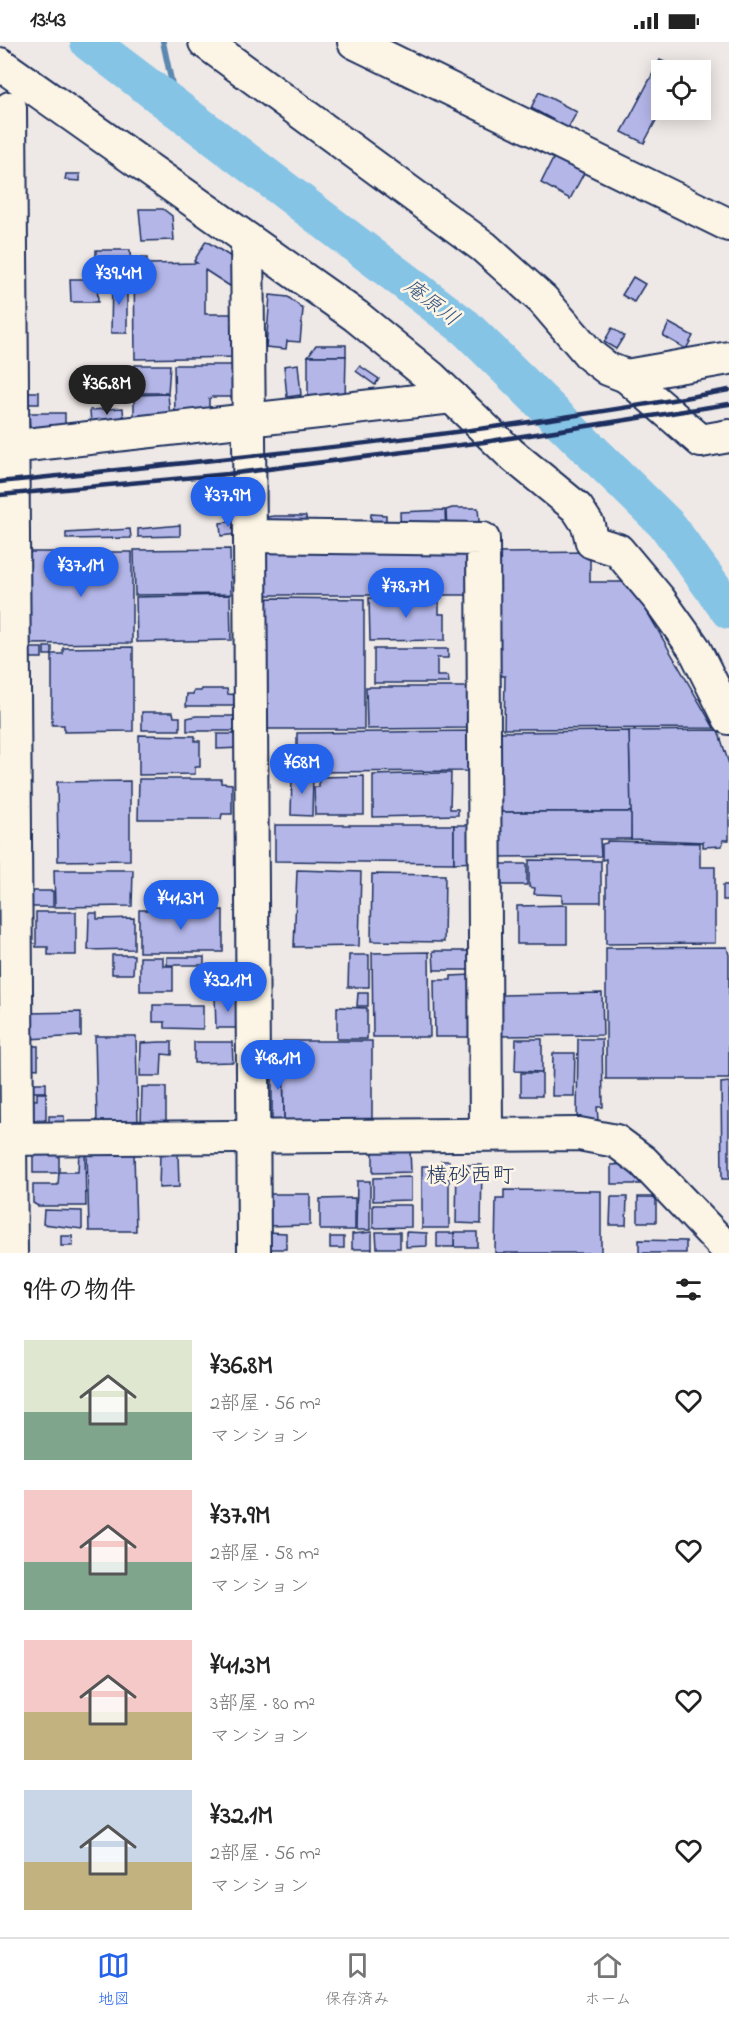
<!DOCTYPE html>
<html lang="ja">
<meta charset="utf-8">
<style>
body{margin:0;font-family:"Indie Flower","Klee One",sans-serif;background:#f2f2f2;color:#222;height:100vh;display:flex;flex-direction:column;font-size:22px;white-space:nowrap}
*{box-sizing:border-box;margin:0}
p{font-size:20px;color:#767676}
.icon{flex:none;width:33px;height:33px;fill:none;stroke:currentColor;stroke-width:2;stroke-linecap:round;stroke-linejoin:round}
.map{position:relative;height:1211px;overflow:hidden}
.panel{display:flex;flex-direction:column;background:#fff;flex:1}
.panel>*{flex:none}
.buttons{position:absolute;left:651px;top:18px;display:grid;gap:12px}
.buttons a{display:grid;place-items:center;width:60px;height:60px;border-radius:0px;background:#fff;box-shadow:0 3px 15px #0003;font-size:30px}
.price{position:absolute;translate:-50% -51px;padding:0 14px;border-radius:21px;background:#2563eb;color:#fff;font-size:20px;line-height:39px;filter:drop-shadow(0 2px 3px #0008)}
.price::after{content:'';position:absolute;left:50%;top:36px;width:18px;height:14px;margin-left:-9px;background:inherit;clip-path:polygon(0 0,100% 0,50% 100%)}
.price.current{background:#222;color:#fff}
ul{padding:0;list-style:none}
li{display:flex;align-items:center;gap:18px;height:150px;padding:0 24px}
li span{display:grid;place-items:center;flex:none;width:168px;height:120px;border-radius:0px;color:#555}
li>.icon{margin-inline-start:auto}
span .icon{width:72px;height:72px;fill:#fffc;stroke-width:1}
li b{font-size:26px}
h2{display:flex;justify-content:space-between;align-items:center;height:72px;padding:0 24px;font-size:26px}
.status{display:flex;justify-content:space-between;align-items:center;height:42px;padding:0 30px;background:#fff;direction:ltr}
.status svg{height:16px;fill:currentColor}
.menu{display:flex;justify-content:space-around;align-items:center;height:84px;border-top:2px solid #e0e0e0;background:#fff;font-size:16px;color:#767676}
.menu a{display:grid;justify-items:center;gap:3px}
.menu .current{color:#2563eb}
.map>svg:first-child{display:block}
</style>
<div class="status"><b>13:43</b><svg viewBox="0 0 49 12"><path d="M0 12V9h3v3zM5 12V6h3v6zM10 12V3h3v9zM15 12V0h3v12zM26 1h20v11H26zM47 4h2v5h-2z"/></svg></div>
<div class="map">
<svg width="729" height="1211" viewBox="0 0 729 1211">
<rect width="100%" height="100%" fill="#eee8e6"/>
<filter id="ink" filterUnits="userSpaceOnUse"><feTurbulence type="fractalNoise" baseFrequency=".0167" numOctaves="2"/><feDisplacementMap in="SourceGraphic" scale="12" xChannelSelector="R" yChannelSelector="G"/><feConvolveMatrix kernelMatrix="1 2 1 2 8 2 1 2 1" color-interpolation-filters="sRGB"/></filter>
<g filter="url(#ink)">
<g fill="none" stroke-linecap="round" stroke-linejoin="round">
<polyline stroke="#5b88b0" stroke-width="6" points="163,0 177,66"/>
<polyline stroke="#86c4e6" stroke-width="38" points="89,0 465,285 668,484 729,568"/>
</g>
<g fill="#b4b6e8" stroke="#1b2f5e" stroke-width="1.5">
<polygon points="660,18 681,28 662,28 662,67 644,101 622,90"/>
<polygon points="539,50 577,70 568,86 531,66"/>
<polygon points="555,113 585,129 570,157 541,141"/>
<polygon points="66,132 80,132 80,139 65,138"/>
<polygon points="139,167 163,167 172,174 174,198 142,199"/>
<polygon points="206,199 236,218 236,248 205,228 205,272 237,272 237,315 135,317 134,216 147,216 147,222 197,221 194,219"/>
<polygon points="96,208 130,208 131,228 96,228"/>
<polygon points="633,235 645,242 634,260 622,253"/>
<polygon points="70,237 97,237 98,260 71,260"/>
<polygon points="112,237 127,237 127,291 111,291"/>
<polygon points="270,253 288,255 303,267 300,300 287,299 286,307 266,305"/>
<polygon points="669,281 693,294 686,307 663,294"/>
<polygon points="612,286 624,294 616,307 604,300"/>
<polygon points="316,303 346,303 346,314 308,314"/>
<polygon points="308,314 346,314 345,359 308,358"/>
<polygon points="298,322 301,353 287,355 284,324"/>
<polygon points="135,323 170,323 168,351 135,351"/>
<polygon points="174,323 237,323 237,355 212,355 209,357 209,372 175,374"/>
<polygon points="360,324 379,337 375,343 356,329"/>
<rect x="24" y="350" width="15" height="12"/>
<polygon points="168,352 170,374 134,377 134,353"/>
<polygon points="123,366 124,381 91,382 90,368"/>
<polygon points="29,371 65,371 65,388 30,388"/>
<polygon points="452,466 478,466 480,491 447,490 446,468"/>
<polygon points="445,468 446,492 401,495 400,470"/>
<polygon points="371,472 386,473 386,491 370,491"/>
<polygon points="274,474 306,474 307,492 260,493 260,476"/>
<polygon points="236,479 237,492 221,494 220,481"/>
<polygon points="180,483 180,494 138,495 138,487"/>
<polygon points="130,487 131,496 66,497 66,491"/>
<polygon points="260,505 473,506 474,553 260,553"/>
<polygon points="230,507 231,552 135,553 134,508"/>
<polygon points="30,510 132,510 132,601 30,602"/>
<polygon points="590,510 590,540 630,540 714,686 504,687 505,634 500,634 500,511"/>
<polygon points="230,553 231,598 137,600 136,555"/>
<polygon points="439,555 439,572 445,572 445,598 370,599 369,556"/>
<polygon points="272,556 364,557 364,687 263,687 262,557"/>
<rect x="44" y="605" width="8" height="8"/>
<polygon points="133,605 133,689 64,690 64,683 52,683 52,612 63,612 63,606"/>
<rect x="29" y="606" width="13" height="10"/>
<polygon points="374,607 448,607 448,616 437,616 437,634 448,634 449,641 374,641"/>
<polygon points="366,645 469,645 470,686 367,687"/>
<polygon points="202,647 227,647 228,652 238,653 238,664 186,664 187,652 193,652 194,649 201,649"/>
<polygon points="142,670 173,670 174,675 180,675 180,688 142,688"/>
<polygon points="196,674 236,674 236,689 187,689 187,676"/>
<polygon points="718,688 729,722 729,798 723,798 722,804 703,805 703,800 631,797 629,689"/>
<polygon points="475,689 475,729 297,730 297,720 293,720 293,712 297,712 297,691"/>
<polygon points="629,689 631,770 499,770 499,690"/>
<polygon points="217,692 241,692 241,706 217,707"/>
<polygon points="139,693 195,694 195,699 200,699 200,725 195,725 195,732 139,733"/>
<polygon points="440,731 451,731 450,767 458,767 458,773 373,775 373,733"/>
<polygon points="292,733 313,733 312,774 291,773"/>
<polygon points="364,734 364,773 315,773 314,745 319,745 319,735"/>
<polygon points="139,737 221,737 221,741 232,742 232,772 222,772 221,777 138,777"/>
<polygon points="130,739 130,818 58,819 57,740"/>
<polygon points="499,770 631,770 631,797 600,797 601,814 500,815"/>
<polygon points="275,783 454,783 454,821 275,819"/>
<polygon points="454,783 476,783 477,820 454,821"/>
<polygon points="607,799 700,801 700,825 715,825 715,901 606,902 606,817 602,818 602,802 607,801"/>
<polygon points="529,818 601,819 601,860 562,860 562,853 534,852 535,846 529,845"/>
<rect x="498" y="822" width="29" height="21"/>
<polygon points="54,828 133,828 132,864 55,865"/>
<polygon points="297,828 361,830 359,904 294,905"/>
<polygon points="372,832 445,833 444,900 371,899"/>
<rect x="723" y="843" width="6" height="15"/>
<rect x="28" y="849" width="25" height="16"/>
<polygon points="567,863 567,902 517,902 517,864"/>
<rect x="139" y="868" width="84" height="42"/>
<polygon points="36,870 76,870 76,913 48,913 48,905 36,905"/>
<polygon points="89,871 97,871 97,877 134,876 134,907 88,908"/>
<polygon points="727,905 729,913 729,1037 606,1037 606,906"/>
<polygon points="433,909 474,909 475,928 434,928"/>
<polygon points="429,910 430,995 373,995 372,911"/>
<polygon points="112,913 134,913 133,932 112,932"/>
<polygon points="349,913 369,913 369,945 348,945"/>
<polygon points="140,915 163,915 163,924 173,924 173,949 140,949"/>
<rect x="167" y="915" width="37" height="8"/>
<polygon points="471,933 475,995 435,995 434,938 451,938 451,934"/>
<polygon points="358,951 368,951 368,964 357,964"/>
<polygon points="602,951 603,993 501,994 500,953"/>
<polygon points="239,955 240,986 216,986 215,956"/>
<polygon points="153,963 203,963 203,987 165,986 165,980 153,980"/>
<polygon points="337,965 367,966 367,997 337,997"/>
<polygon points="81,970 81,994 28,997 28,971"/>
<polygon points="95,994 136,994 138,1081 97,1082"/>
<polygon points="516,997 542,997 542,1030 515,1029"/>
<polygon points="578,997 602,997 603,1065 597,1065 598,1078 577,1080"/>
<polygon points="283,999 372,999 372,1081 284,1082"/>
<polygon points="160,1000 172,1000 172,1013 162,1012 161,1034 140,1034 141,1001"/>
<polygon points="194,1000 232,1000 233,1020 194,1021"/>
<polygon points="30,1004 38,1004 38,1027 29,1026"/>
<polygon points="0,1005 5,1005 6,1077 0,1077"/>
<polygon points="553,1011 575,1011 574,1054 552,1054"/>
<polygon points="272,1015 283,1015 284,1082 272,1081"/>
<rect x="521" y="1031" width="21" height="23"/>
<polygon points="729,1040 729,1137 722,1137 721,1041"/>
<polygon points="28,1041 46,1041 46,1050 29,1050"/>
<polygon points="142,1045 166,1045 166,1082 141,1082"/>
<polygon points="37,1051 46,1051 46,1078 28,1078 28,1057 37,1058"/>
<rect x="49" y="1074" width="15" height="8"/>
<polygon points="373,1108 410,1108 411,1130 373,1131"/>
<rect x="33" y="1110" width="26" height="21"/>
<polygon points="79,1110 85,1110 86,1164 38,1164 33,1161 33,1143 58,1143 59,1130 78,1130"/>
<polygon points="134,1111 136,1189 89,1189 87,1112"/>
<polygon points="160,1111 178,1111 179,1145 159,1146"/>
<polygon points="441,1119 449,1119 449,1186 422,1186 422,1124 440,1124"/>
<polygon points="628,1122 641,1136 641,1142 611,1142 611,1123"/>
<polygon points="457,1123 482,1123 481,1182 456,1181"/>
<polygon points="411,1135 411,1158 373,1159 373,1136"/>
<polygon points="357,1139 370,1139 370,1188 356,1188"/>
<polygon points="504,1148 601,1149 601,1211 495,1211 496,1157 504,1157"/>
<polygon points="264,1152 310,1152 310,1183 265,1184"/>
<polygon points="611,1155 627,1155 626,1183 610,1183"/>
<rect x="638" y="1155" width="18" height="25"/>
<polygon points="355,1156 355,1188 320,1188 320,1157"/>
<polygon points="373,1163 411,1163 411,1185 373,1186"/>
<polygon points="44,1168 82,1169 82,1187 43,1182"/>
<polygon points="267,1190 286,1191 286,1207 267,1207"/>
<polygon points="372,1190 372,1207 352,1207 352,1192"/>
<polygon points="376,1190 400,1190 400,1206 377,1206"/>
<polygon points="406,1190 427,1191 427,1204 406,1205"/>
<rect x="454" y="1190" width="23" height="15"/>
<rect x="437" y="1191" width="17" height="14"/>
<polygon points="61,1194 72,1194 73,1204 61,1204"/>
<rect x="330" y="1195" width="14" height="11"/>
<polygon points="639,1198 686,1199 686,1211 639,1211"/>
</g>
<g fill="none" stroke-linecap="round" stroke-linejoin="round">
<defs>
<g id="minor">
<polyline points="205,0 484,205 543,258 591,314 608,327 626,334"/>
<polyline points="354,0 729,183"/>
<polyline points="0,22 356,274 432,336 510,411 577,466 588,483 592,500 618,508 659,557 694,606 729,676"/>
<polyline points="10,66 13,493"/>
<polyline points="247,197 250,494"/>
<polyline points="729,316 626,334 701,399 729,394"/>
<polyline points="0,406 452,355"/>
<polyline points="0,494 13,493 17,1097"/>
<polyline points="0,1097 579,1092 616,1099 643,1119 729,1209"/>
<polyline points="10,1097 11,1211"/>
<polyline points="254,1211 250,494 483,497 486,1092"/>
</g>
</defs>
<use href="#minor" stroke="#1b2f5e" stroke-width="36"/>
<use href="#minor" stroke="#fcf5e5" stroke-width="32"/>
<g stroke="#1b2f5e" stroke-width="4.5">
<path d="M0,440c244,-25 488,-48 729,-92"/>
<polyline points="0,453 228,432 484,400 729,362"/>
</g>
</g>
</g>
<g text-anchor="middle" stroke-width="5" stroke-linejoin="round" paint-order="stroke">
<g font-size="21" font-style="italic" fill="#365480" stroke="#fcf5e5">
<text transform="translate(432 260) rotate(37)" y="7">庵原川</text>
</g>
<g font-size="22" fill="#1b2f5e" stroke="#fcf5e5">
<text x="470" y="1140">横砂西町</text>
</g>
</g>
</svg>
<div class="buttons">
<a><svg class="icon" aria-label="locate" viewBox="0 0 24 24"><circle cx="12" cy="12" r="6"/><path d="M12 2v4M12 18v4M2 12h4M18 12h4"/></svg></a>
</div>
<b class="price" style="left:119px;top:264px">¥39.4M</b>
<b class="price current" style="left:107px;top:374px">¥36.8M</b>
<b class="price" style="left:228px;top:486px">¥37.9M</b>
<b class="price" style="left:81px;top:556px">¥37.1M</b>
<b class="price" style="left:406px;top:577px">¥78.7M</b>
<b class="price" style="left:302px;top:753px">¥68M</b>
<b class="price" style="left:181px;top:889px">¥41.3M</b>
<b class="price" style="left:228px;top:971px">¥32.1M</b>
<b class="price" style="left:278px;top:1049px">¥48.1M</b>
</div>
<section class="panel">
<h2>9件の物件<svg class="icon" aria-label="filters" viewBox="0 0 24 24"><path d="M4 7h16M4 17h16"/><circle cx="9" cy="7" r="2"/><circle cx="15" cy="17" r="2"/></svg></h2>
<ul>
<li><span style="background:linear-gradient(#dfe7d0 60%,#7fa58c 0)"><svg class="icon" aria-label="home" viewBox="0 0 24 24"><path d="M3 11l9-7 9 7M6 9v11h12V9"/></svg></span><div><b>¥36.8M</b><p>2部屋 · 56 m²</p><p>マンション</p></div><svg class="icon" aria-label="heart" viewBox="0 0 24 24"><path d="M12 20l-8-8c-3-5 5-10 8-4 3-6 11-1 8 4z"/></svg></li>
<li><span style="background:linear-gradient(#f6c9c9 60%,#7fa58c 0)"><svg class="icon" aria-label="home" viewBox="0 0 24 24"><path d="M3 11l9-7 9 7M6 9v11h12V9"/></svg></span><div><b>¥37.9M</b><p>2部屋 · 58 m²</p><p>マンション</p></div><svg class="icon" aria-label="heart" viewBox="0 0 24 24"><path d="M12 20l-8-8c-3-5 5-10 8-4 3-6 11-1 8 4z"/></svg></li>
<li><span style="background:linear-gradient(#f6c9c9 60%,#c2b280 0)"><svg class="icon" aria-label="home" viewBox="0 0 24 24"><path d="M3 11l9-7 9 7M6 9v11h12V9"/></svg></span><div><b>¥41.3M</b><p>3部屋 · 80 m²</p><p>マンション</p></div><svg class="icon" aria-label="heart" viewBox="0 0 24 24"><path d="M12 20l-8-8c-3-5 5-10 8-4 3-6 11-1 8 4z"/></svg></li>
<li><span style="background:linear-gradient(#c9d6e8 60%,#c2b280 0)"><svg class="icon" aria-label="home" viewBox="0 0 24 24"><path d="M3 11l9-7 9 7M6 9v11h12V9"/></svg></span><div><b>¥32.1M</b><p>2部屋 · 56 m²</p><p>マンション</p></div><svg class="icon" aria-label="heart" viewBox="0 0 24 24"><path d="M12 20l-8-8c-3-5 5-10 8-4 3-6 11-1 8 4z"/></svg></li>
</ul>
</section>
<nav class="menu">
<a class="current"><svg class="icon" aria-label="map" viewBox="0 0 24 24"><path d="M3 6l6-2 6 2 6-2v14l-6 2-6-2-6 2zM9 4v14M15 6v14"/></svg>地図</a>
<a><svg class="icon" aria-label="saved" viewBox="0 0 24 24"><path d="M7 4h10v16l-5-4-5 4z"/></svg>保存済み</a>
<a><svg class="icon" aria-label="home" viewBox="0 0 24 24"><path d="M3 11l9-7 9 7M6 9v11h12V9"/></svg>ホーム</a>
</nav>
